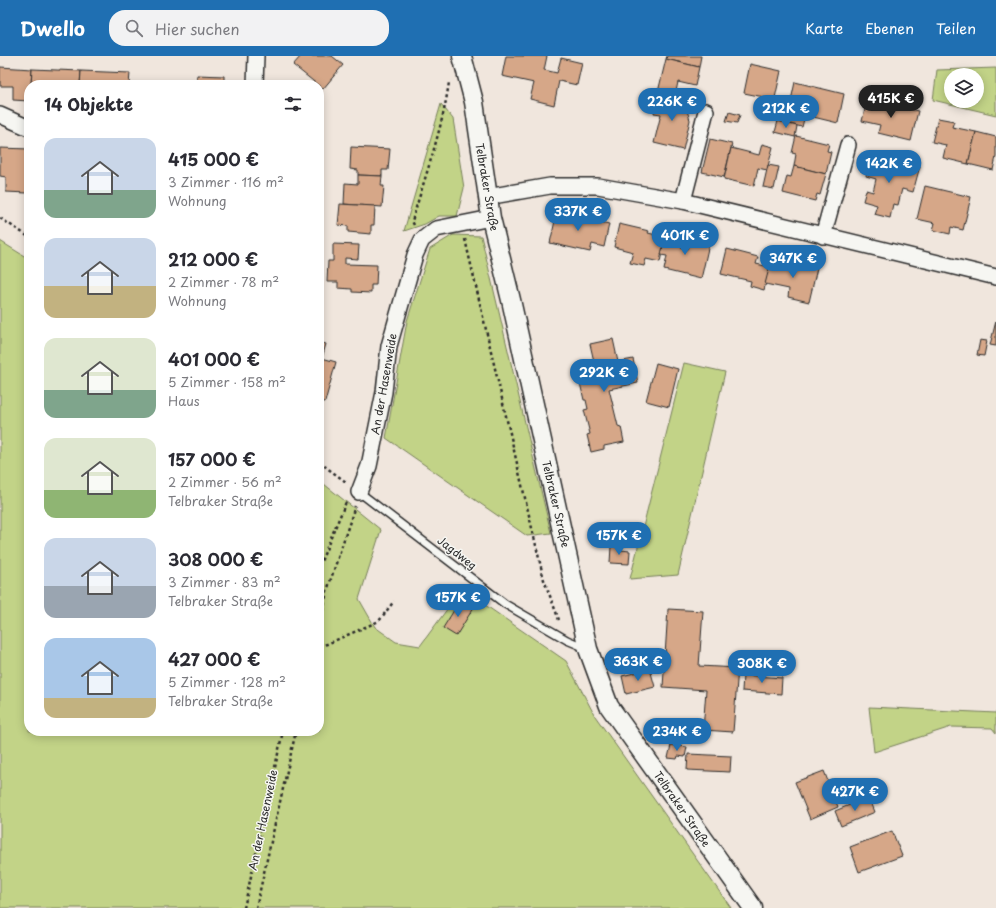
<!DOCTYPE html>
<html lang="de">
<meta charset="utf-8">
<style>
body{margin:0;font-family:"Playpen Sans",sans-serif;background:#f2f2f3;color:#2b2b33;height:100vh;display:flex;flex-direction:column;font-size:15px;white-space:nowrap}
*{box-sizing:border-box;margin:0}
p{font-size:13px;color:#7c7c81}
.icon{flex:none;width:22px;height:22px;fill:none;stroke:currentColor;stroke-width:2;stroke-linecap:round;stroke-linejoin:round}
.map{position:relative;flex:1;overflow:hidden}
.side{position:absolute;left:24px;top:24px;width:300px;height:656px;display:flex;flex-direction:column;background:#fff;border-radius:16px;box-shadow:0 2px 10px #0003}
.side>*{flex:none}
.fabs{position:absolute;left:944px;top:12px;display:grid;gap:8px}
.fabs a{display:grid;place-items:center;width:40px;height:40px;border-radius:50%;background:#fff;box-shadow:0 2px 10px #0003;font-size:20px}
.price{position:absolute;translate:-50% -34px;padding:0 9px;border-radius:14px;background:#1f6fb2;color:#fff;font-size:13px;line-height:26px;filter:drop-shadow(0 1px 2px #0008)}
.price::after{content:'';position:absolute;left:50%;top:24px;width:12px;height:9px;margin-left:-6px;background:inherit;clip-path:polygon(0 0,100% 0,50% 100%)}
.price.active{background:#222;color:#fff}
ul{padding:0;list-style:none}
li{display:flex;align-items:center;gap:12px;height:100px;padding:0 20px}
li span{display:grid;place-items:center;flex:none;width:112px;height:80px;border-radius:12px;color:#555}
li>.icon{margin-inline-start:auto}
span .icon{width:48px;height:48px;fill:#fffc;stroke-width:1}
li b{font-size:17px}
h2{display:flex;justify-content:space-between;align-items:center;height:48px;padding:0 20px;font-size:17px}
header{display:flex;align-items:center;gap:24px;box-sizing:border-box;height:56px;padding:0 20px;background:#1f6fb2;color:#fff}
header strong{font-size:19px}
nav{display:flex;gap:22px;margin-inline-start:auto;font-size:14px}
.search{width:280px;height:36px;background:#f2f2f3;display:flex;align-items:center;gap:10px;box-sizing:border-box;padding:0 14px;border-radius:16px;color:#7c7c81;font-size:15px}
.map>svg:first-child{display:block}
</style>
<header>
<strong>Dwello</strong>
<div class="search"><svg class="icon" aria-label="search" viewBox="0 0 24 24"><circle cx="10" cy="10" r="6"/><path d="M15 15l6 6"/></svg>Hier suchen</div>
<nav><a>Karte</a><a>Ebenen</a><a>Teilen</a></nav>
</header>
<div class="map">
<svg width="996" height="852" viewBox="0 0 996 852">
<rect width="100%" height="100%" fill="#f0e6dd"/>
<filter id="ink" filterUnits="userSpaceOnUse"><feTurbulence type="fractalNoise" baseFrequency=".025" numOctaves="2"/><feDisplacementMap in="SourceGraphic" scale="8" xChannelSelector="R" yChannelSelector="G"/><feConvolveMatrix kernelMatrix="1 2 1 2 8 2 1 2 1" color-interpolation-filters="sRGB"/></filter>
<g filter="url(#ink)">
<g fill="#c2d387" stroke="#767f59" fill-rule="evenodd">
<path d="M996,12v47l-63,-15 4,-30zM951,19h26v26h-26z"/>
<polygon points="441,48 453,63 464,132 457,160 439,160 425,168 404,175"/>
<polygon points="453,179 481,180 551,477 527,480 386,382 407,265 430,193"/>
<polygon points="0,185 29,203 29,675 319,675 319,424 381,474 359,543 375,571 396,586 420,590 462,533 566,605 595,660 731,852 0,852"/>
<polygon points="684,307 725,316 678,519 630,523"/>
<polygon points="869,651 996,657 996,677 992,672 951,671 874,696"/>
</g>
<g fill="#d6a788" stroke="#2b2b2b">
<polygon points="301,0 332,0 343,9 323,33 293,9"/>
<polygon points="506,0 547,0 544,14 557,17 561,2 582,7 577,29 559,25 554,49 530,43 534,27 502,20"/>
<polygon points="667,0 701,0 699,11 666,3"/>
<polygon points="666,3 699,11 695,30 678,26 675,40 658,36"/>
<polygon points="750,8 781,15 775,42 782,44 778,65 760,61 764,41 744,37"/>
<polygon points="0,11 32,13 31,29 29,29 29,45 13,44 13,30 0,30"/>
<polygon points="32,13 81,15 80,29 31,29"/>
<polygon points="81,15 130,17 129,29 80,29"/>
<polygon points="197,19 224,20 224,27 235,27 235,29 196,29"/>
<polygon points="795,26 844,38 838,67 805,59 802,71 778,65 780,52 789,54"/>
<polygon points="159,27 187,28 187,29 159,29"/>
<polygon points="658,38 684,45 690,64 683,94 654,87 661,58 654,57"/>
<polygon points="868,41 883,44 882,47 918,55 911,85 878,77 880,69 862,65"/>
<polygon points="729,56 740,59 737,67 726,65"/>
<polygon points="938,62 954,65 952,71 976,76 968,108 943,102 946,89 932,86"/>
<polygon points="778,65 797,70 795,81 775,76"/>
<polygon points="976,76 996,81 996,101 993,114 968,108"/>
<polygon points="796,80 829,88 827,95 831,96 826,118 794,110 796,98 792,97"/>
<polygon points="710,83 732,88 724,121 702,116"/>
<polygon points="762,88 773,91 767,114 758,112 754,130 724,123 731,92 759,99"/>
<polygon points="351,91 390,93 388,114 382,114 382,120 358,119 358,114 350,113"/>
<polygon points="0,92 29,93 29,118 28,118 27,137 6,136 6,121 0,120"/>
<polygon points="870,101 886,105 885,107 905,112 906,107 920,110 913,136 902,133 898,149 893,148 890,162 874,158 877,149 863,145 866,134 873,136 876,123 866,120"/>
<polygon points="768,109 779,111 774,133 763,131"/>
<polygon points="794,110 826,118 820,139 817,138 815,145 783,137 787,120 791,121"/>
<polygon points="358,119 382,120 381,130 384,130 382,151 344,148 345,127 358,128"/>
<polygon points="925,130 971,141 963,174 951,171 950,178 933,174 935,167 917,163"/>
<polygon points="340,148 375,150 374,169 371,169 371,178 348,176 348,170 338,169"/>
<polygon points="557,156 609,168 604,191 592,188 590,196 550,187"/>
<polygon points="619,168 649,175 648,177 665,181 660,206 646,203 644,210 630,207 633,196 614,191"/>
<polygon points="666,177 683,181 681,191 688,193 690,183 709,188 701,223 664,214 667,200 661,199"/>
<polygon points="333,188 359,189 358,203 345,202 345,208 377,209 376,229 371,229 371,237 352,236 352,233 338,232 338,226 327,226 328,205 333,205"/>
<polygon points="727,193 758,201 756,208 770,211 764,234 750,230 751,225 721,218"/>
<polygon points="771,205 793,210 794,206 817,212 809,246 788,241 789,233 765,228"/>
<polygon points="996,265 996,290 990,289"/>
<polygon points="613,283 618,306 633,303 638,327 609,333 618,370 621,371 624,386 604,390 604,393 591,396 587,379 590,378 584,354 588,353 586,344 584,344 577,314 595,310 590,288"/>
<polygon points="980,284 987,285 984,300 977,299"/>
<polygon points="319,286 326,288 322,302 336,306 325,346 319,345"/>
<polygon points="656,307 678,313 669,351 646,345"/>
<polygon points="611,490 621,490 621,494 630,495 629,508 610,507"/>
<polygon points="461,543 474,551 456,580 443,572"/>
<polygon points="668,553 703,555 699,610 738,612 733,676 703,674 706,634 663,631"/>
<polygon points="650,613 655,631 626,638 622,620"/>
<polygon points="743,619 782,622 781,638 742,635"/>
<polygon points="671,689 687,691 685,701 678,700 677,703 668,702"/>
<polygon points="688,698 731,700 730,716 687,714"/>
<polygon points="824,715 838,751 810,763 795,726"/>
<polygon points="869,741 875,756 841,770 835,755"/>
<polygon points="892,775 902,800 859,816 850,791"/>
</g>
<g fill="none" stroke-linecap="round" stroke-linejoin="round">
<defs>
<polyline id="service" points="359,436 505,548 567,584 586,592"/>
<g id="minor">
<polyline points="255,29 256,0"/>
<polyline points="0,59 29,72"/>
<polyline points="487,141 550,130 598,130 683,145 996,221"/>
<polyline points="683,145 706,55"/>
<polyline points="823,180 848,89"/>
<polyline points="359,436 369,410 384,336 389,290 415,199 422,184 436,173 491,162"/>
</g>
<polyline id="tertiary" points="462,0 474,46 491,162 511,244 588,593 609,650 753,852"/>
</defs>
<use href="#service" stroke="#2b2b2b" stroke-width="10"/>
<use href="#minor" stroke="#2b2b2b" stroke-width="18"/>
<use href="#tertiary" stroke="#2b2b2b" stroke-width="21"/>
<g stroke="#2b2b2b" stroke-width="2.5" stroke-dasharray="3 3" stroke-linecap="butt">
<polyline points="0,162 29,181"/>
<path d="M414,169l-2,-4c13,-44 31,-94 37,-139"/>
<polyline points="465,183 544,524 559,564"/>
<polyline points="319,406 346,426"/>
<polyline points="319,510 346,446"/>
<polyline points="319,572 327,535 355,450"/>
<polyline points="319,590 327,588 379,565 394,545"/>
<polyline points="244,852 283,675"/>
<polyline points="256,852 296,675"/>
</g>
<use href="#service" stroke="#f6f6f2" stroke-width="7"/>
<use href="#minor" stroke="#f6f6f2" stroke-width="15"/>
<use href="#tertiary" stroke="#f6f6f2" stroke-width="18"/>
</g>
</g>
<g text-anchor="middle" stroke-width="3" stroke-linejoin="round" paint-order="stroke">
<g font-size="11" fill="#2b2b2b" stroke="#f6f6f2">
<text transform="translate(487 131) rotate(80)" y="4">Telbraker Straße</text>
<text transform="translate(384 328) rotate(-80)" y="4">An der Hasenweide</text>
<text transform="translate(556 448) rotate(77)" y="4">Telbraker Straße</text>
<text transform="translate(457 497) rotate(38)" y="4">Jagdweg</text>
<text transform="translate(682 753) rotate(55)" y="4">Telbraker Straße</text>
<text transform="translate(263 764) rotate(-78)" y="4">An der Hasenweide</text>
</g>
</g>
</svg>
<div class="fabs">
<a><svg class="icon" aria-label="layers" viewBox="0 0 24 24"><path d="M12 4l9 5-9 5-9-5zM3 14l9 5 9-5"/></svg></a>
</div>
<b class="price active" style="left:891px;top:63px">415K €</b>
<b class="price" style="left:672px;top:66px">226K €</b>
<b class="price" style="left:786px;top:73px">212K €</b>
<b class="price" style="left:889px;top:128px">142K €</b>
<b class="price" style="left:578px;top:176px">337K €</b>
<b class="price" style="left:685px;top:200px">401K €</b>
<b class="price" style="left:793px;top:223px">347K €</b>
<b class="price" style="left:604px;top:337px">292K €</b>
<b class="price" style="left:619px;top:500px">157K €</b>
<b class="price" style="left:458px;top:562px">157K €</b>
<b class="price" style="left:638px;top:626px">363K €</b>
<b class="price" style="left:762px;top:628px">308K €</b>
<b class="price" style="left:677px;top:696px">234K €</b>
<b class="price" style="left:855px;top:756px">427K €</b>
<section class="side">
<h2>14 Objekte<svg class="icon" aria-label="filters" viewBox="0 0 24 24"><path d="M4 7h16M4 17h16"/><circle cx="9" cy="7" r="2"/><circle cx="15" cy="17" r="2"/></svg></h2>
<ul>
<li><span style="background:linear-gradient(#c9d6e8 65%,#7fa58c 0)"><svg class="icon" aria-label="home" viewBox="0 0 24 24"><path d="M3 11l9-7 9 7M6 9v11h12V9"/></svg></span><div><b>415 000 €</b><p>3 Zimmer · 116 m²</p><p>Wohnung</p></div></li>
<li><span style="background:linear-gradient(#c9d6e8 60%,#c2b280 0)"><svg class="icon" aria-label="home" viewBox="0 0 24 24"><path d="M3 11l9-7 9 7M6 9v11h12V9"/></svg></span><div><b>212 000 €</b><p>2 Zimmer · 78 m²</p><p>Wohnung</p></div></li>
<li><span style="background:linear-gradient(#dfe7d0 65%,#7fa58c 0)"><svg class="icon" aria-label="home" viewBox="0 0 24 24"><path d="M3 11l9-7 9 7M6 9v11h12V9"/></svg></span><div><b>401 000 €</b><p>5 Zimmer · 158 m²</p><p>Haus</p></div></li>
<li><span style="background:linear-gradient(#dfe7d0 65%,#8fb573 0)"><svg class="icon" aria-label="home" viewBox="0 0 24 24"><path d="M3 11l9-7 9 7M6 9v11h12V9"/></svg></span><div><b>157 000 €</b><p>2 Zimmer · 56 m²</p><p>Telbraker Straße</p></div></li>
<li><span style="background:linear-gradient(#c9d6e8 60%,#9aa5b1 0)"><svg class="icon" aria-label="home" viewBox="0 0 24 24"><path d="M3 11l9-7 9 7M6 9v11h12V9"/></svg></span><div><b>308 000 €</b><p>3 Zimmer · 83 m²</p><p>Telbraker Straße</p></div></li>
<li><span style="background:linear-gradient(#a9c7e8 75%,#c2b280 0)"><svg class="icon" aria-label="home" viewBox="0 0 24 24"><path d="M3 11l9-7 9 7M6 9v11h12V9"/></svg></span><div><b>427 000 €</b><p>5 Zimmer · 128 m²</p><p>Telbraker Straße</p></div></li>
</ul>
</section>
</div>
